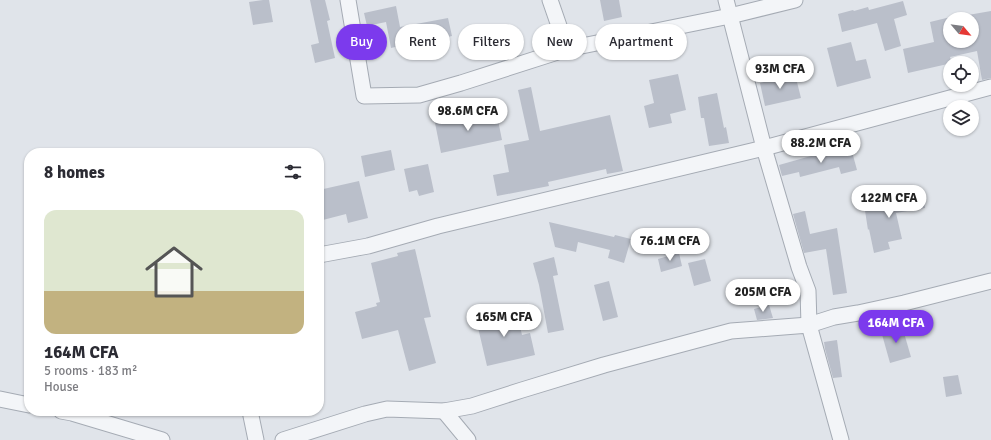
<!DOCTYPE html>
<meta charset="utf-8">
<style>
body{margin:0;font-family:Signika,sans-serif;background:#f7f7f7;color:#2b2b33;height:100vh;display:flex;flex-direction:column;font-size:15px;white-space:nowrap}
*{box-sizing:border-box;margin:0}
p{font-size:13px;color:#7c7c81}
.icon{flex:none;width:22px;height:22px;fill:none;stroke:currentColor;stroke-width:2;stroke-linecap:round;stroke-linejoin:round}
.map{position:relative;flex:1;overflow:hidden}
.drawer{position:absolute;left:24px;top:148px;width:300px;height:268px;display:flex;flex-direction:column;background:#fff;border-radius:16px;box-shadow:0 1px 3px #0004}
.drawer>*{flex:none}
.hud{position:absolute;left:336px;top:24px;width:380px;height:36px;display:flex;gap:8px}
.needle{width:26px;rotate:119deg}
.buttons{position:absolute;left:943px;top:12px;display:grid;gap:8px}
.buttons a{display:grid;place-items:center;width:36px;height:36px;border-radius:50%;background:#fff;box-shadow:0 1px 3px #0004;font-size:20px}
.price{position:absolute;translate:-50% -34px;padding:0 9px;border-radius:14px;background:#fff;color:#222;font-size:13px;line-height:26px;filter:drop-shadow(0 1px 2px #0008)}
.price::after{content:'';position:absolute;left:50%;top:24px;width:12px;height:9px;margin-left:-6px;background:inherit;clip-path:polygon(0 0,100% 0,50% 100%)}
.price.current{background:#7c3aed;color:#fff}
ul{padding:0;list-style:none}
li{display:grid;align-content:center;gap:8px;height:212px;padding:0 20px}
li+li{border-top:1px solid #e1e1e2}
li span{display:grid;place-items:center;height:124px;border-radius:12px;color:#555}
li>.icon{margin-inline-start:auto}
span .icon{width:72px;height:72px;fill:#fffc;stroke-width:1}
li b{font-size:17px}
h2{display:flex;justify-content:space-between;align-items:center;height:48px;padding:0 20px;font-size:17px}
.chip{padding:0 14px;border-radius:18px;background:#fff;box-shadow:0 1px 3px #0004;font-size:14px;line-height:36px}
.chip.current{background:#7c3aed;color:#fff}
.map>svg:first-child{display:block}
</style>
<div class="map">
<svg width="991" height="440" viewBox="0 0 991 440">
<rect width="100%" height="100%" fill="#e0e4ea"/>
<g fill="#babfca" fill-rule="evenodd">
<polygon points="263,0 269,0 273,22 253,25 249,2"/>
<polygon points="310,0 325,0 330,20 327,21 335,58 315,63 311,45 319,43"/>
<polygon points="600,0 619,0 622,17 604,21"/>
<polygon points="903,1 907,15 894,19 901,46 885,51 877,23 842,32 838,14 853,10 854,11 868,7 869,10"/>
<polygon points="396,6 400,27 448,18 452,36 420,43 420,41 391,48 386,22 367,26 364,13"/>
<path d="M991,11v67l-9,2 -5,-29 -27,6 2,6 -44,10 -5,-24 31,-7 -4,-20 37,-9 1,2zM950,19h22v22h-22z"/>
<polygon points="851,42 856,61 866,59 871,78 837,87 827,48"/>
<polygon points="678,74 686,110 670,114 672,123 649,128 644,106 654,103 649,80"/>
<polygon points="795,74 801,98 765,106 760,83"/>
<polygon points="531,87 540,131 610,115 623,171 607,174 606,169 548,182 549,186 497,196 493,175 509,172 504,145 529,140 518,90"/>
<polygon points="717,93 724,128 726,127 729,143 709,146 704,118 701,118 698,97"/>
<polygon points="496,110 502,140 441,153 435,123"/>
<polygon points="851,148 857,170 841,174 839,167 800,177 799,172 782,176 779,165 818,154 818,156"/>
<polygon points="391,150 395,170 365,177 361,156"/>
<polygon points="428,164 434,192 419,196 417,190 409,192 404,169"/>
<polygon points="359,181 368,218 348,223 346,214 319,221 319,190"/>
<polygon points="923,194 925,208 896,213 902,239 888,242 890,249 874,253 869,229 868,230 864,204"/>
<polygon points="805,211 810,234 837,228 847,293 833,295 826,249 804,253 793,214"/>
<polygon points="549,222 614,237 615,235 631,239 624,263 608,258 610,250 578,242 576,252 555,247"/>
<polygon points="415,249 431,317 424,318 436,363 409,371 398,330 362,339 355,312 377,306 376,303 380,302 371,263 398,256 397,253"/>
<polygon points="679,253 682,266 661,272 658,259"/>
<polygon points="554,257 558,275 553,276 564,330 548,333 539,285 533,263"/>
<polygon points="705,259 711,281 694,286 688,263"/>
<polygon points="609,281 618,317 603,321 594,285"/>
<polygon points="769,305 773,318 757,320 754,309"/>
<polygon points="516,309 522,335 530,333 535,355 487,366 476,319"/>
<polygon points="902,326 911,357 890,363 881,331"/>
<polygon points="837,340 842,377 833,378 825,349 824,342"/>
<polygon points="958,375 962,394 946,397 943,377"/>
</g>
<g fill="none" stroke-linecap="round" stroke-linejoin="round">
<defs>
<g id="minor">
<polyline points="348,0 364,96 419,95 461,83 567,49 730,16 795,0"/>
<polyline points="550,0 567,49"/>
<polyline points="726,0 764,148 799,267 808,291 809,325 834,317 858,313 904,303 991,281"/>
<polyline points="319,255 368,246 438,226 764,148 991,87"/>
<polyline points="0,399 29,405"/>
<polyline points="61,411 72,413 162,440"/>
<polyline points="250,411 256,440"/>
<polyline points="444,411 468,440"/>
<polyline points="283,440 365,414 387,409 444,411 472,406 522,390 604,365 731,331 809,325 841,440"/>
</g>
</defs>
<use href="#minor" stroke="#a5abb4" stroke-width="17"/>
<use href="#minor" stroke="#f3f5f8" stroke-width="15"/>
</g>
</svg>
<div class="buttons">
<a><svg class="needle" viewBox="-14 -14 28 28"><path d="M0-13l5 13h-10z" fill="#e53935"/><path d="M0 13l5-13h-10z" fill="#7c7c81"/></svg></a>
<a><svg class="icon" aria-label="locate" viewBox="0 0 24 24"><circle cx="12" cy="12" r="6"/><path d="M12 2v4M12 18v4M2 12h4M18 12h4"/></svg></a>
<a><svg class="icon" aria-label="layers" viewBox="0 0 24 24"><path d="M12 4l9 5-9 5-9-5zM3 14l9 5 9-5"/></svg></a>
</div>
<b class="price" style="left:780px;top:90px">93M CFA</b>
<b class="price" style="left:468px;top:132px">98.6M CFA</b>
<b class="price" style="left:821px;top:164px">88.2M CFA</b>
<b class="price" style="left:889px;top:219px">122M CFA</b>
<b class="price" style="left:670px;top:262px">76.1M CFA</b>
<b class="price" style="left:763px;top:313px">205M CFA</b>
<b class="price" style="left:504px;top:338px">165M CFA</b>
<b class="price current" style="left:896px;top:344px">164M CFA</b>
<div class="hud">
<a class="chip current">Buy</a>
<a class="chip">Rent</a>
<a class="chip">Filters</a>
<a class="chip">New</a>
<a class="chip">Apartment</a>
</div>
<section class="drawer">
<h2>8 homes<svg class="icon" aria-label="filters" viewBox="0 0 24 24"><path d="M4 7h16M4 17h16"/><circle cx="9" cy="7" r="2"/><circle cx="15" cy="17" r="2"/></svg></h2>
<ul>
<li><span style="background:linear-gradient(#dfe7d0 65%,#c2b280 0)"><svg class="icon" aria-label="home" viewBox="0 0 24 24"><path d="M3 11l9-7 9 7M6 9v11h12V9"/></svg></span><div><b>164M CFA</b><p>5 rooms · 183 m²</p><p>House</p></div></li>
</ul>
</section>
</div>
